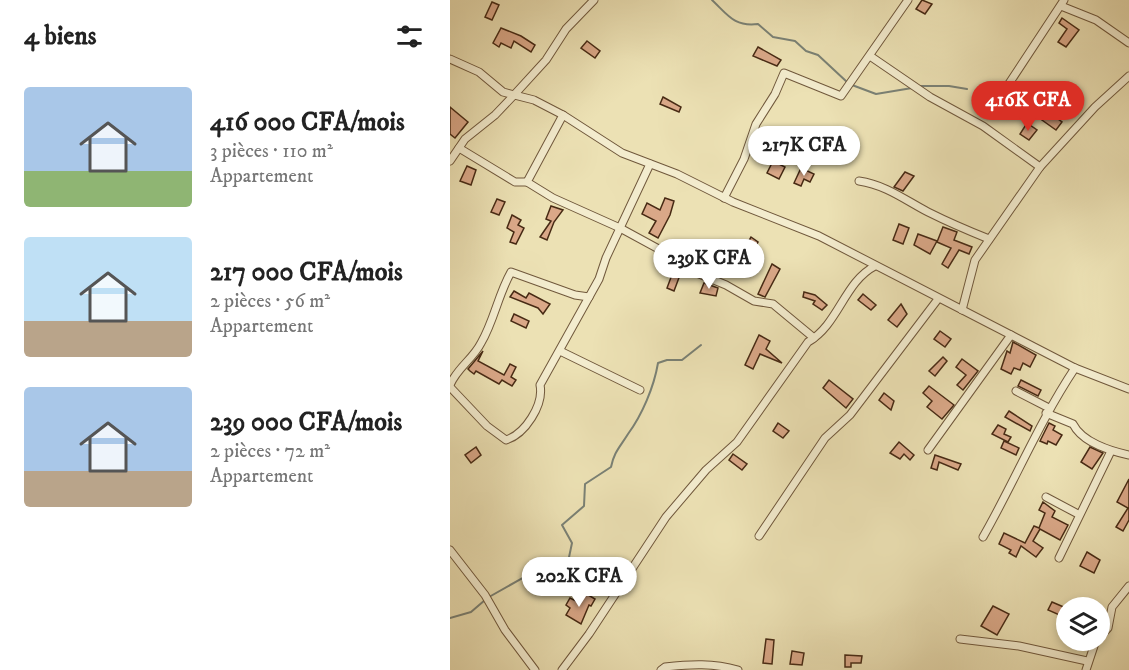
<!DOCTYPE html>
<html lang="fr">
<meta charset="utf-8">
<style>
body{margin:0;font-family:"IM FELL DW Pica",serif;background:#f2f2f2;color:#222;height:100vh;display:flex;flex-direction:column;font-size:22px;white-space:nowrap}
*{box-sizing:border-box;margin:0}
p{font-size:20px;color:#767676}
.icon{flex:none;width:33px;height:33px;fill:none;stroke:currentColor;stroke-width:2;stroke-linecap:round;stroke-linejoin:round}
.map{position:relative;flex:1;overflow:hidden}
.details{display:flex;flex-direction:column;background:#fff;width:450px}
.details>*{flex:none}
.tools{position:absolute;left:606px;top:597px;display:grid;gap:12px}
.tools a{display:grid;place-items:center;width:54px;height:54px;border-radius:50%;background:#fff;box-shadow:0 3px 9px #0003;font-size:30px}
.price{position:absolute;translate:-50% -51px;padding:0 14px;border-radius:21px;background:#fff;color:#222;font-size:20px;line-height:39px;filter:drop-shadow(0 2px 3px #0008)}
.price::after{content:'';position:absolute;left:50%;top:36px;width:18px;height:14px;margin-left:-9px;background:inherit;clip-path:polygon(0 0,100% 0,50% 100%)}
.price.on{background:#d93025;color:#fff}
ul{padding:0;list-style:none}
li{display:flex;align-items:center;gap:18px;height:150px;padding:0 24px}
li span{display:grid;place-items:center;flex:none;width:168px;height:120px;border-radius:6px;color:#555}
li>.icon{margin-inline-start:auto}
span .icon{width:72px;height:72px;fill:#fffc;stroke-width:1}
li b{font-size:26px}
h2{display:flex;justify-content:space-between;align-items:center;height:72px;padding:0 24px;font-size:26px}
main{display:flex;flex:1;min-height:0}
.map>svg:first-child{display:block}
</style>
<main>
<section class="details">
<h2>4 biens<svg class="icon" aria-label="filters" viewBox="0 0 24 24"><path d="M4 7h16M4 17h16"/><circle cx="9" cy="7" r="2"/><circle cx="15" cy="17" r="2"/></svg></h2>
<ul>
<li><span style="background:linear-gradient(#a9c7e8 70%,#8fb573 0)"><svg class="icon" aria-label="home" viewBox="0 0 24 24"><path d="M3 11l9-7 9 7M6 9v11h12V9"/></svg></span><div><b>416 000 CFA/mois</b><p>3 pièces · 110 m²</p><p>Appartement</p></div></li>
<li><span style="background:linear-gradient(#bfe0f5 70%,#b9a48a 0)"><svg class="icon" aria-label="home" viewBox="0 0 24 24"><path d="M3 11l9-7 9 7M6 9v11h12V9"/></svg></span><div><b>217 000 CFA/mois</b><p>2 pièces · 56 m²</p><p>Appartement</p></div></li>
<li><span style="background:linear-gradient(#a9c7e8 70%,#b9a48a 0)"><svg class="icon" aria-label="home" viewBox="0 0 24 24"><path d="M3 11l9-7 9 7M6 9v11h12V9"/></svg></span><div><b>239 000 CFA/mois</b><p>2 pièces · 72 m²</p><p>Appartement</p></div></li>
</ul>
</section>
<div class="map">
<svg width="679" height="670" viewBox="0 0 679 670">
<rect width="100%" height="100%" fill="#ece1b4"/>
<filter id="stains"><feTurbulence type="fractalNoise" baseFrequency=".00333" numOctaves="4"/><feColorMatrix values="0 0 0 0 .2 0 0 0 0 .09 0 0 0 0 .02 0 0 0 .5 -.17"/></filter>
<radialGradient id="worn" r=".72"><stop offset=".6" stop-color="#630" stop-opacity="0"/><stop offset="1" stop-color="#630" stop-opacity=".3"/></radialGradient>
<g fill="none" stroke-linecap="round" stroke-linejoin="round">
<g stroke="#7a8175" stroke-width="2">
<path d="M262,0c16,15 22,27 46,24l15,13 22,4 11,10 12,4 29,27"/>
<polyline points="402,85 426,94 462,88"/>
<polyline points="470,86 499,86 517,89"/>
<path d="M39,597l46,-26 33,-9 4,-19 -10,-18 22,-19 1,-22 26,-17c3,-15 9,-20 17,-33 14,-19 26,-47 30,-71l9,-3h15l19,-15"/>
<polyline points="0,618 21,612 35,600"/>
</g>
</g>
<g fill="#daa888" stroke="#472a14" stroke-width="1.5">
<polygon points="472,0 482,4 475,14 466,9"/>
<polygon points="42,2 49,5 42,20 35,17"/>
<polygon points="612,18 629,30 616,47 608,42 617,29 609,23"/>
<polygon points="51,28 71,36 85,45 81,52 64,41 61,48 51,43 49,47 43,43"/>
<polygon points="137,41 150,51 145,58 131,48"/>
<polygon points="308,47 331,60 327,66 303,56"/>
<polygon points="213,97 231,107 229,112 210,104"/>
<polygon points="577,102 589,108 590,106 612,122 606,130 582,113 576,122 568,116"/>
<polygon points="0,107 18,122 5,138 0,134"/>
<polygon points="577,123 587,130 579,140 570,134"/>
<polygon points="323,161 335,167 329,179 317,173"/>
<polygon points="17,166 26,170 21,185 10,181"/>
<polygon points="351,168 364,174 360,182 354,179 351,186 344,183"/>
<polygon points="455,172 464,176 453,191 444,187"/>
<polygon points="215,198 224,201 220,215 208,238 199,233 206,221 192,214 197,203 210,210"/>
<polygon points="47,199 55,202 49,215 41,212"/>
<polygon points="101,206 113,210 104,222 97,240 90,237 101,221 96,219"/>
<polygon points="62,215 71,220 68,225 74,228 66,244 60,242 64,232 57,228"/>
<polygon points="449,224 459,228 453,244 443,240"/>
<polygon points="493,227 507,232 504,240 522,247 519,254 509,250 498,268 492,264 501,248 487,242"/>
<polygon points="468,234 487,241 480,254 464,245"/>
<polygon points="301,237 308,242 302,254 294,249"/>
<polygon points="322,264 330,269 315,297 308,294"/>
<polygon points="223,272 230,275 224,291 217,288"/>
<polygon points="254,283 268,288 266,296 250,293"/>
<polygon points="64,291 76,298 79,293 100,304 93,314 88,308 60,297"/>
<polygon points="354,292 365,295 377,305 372,310 363,304 365,301 353,297"/>
<polygon points="413,294 426,305 421,310 408,300"/>
<polygon points="451,304 457,314 447,327 438,320"/>
<polygon points="64,314 79,321 76,328 61,321"/>
<polygon points="490,331 501,339 495,347 484,339"/>
<polygon points="309,335 320,341 316,349 332,363 310,354 303,369 295,365"/>
<polygon points="563,342 586,355 580,367 573,363 570,370 564,368 561,374 551,369 557,351 560,353"/>
<polygon points="33,351 28,361 54,375 60,364 66,367 61,377 66,380 62,386 52,380 49,384 26,371 24,374 20,371 18,369"/>
<polygon points="493,357 497,361 485,376 479,371"/>
<polygon points="512,359 528,371 513,390 507,385 516,375 506,367"/>
<polygon points="379,380 403,399 396,408 373,388"/>
<polygon points="571,380 591,390 588,396 568,386"/>
<polygon points="479,386 504,405 492,419 477,407 482,401 473,393"/>
<polygon points="434,393 444,401 441,410 429,400"/>
<polygon points="559,411 582,426 580,431 555,417"/>
<polygon points="328,423 339,431 333,438 323,431"/>
<polygon points="599,423 605,426 603,430 612,435 606,445 598,441 597,444 590,441"/>
<polygon points="548,425 556,429 554,434 561,437 558,442 542,434"/>
<polygon points="554,441 569,448 566,455 551,448"/>
<polygon points="449,442 464,455 460,460 454,454 450,459 440,453"/>
<polygon points="26,447 31,455 21,463 15,455"/>
<polygon points="640,447 653,453 642,469 631,462"/>
<polygon points="283,454 297,464 292,470 279,460"/>
<polygon points="485,455 511,464 508,470 489,462 487,470 481,468"/>
<polygon points="679,479 679,520 673,531 666,527 678,508 667,502"/>
<polygon points="593,502 605,511 602,517 618,525 610,540 590,529 583,541 593,548 586,557 571,546 566,557 559,553 561,550 549,544 554,533 575,543 584,526 589,528 595,513 589,510"/>
<polygon points="637,552 650,560 644,573 630,566"/>
<polygon points="135,593 145,599 141,606 139,605 131,624 116,615 120,608 116,605 120,598 128,602"/>
<polygon points="602,602 616,608 614,617 598,610"/>
<polygon points="543,606 559,614 547,635 531,626"/>
<polygon points="316,639 324,640 322,664 313,663"/>
<polygon points="342,651 354,653 352,665 340,664"/>
<polygon points="395,655 412,656 411,663 401,663 401,667 395,667"/>
</g>
<g fill="none" stroke-linecap="round" stroke-linejoin="round">
<defs>
<g id="minor">
<polyline points="611,6 646,20 679,43"/>
<polyline points="420,56 480,97 533,126 590,167"/>
<polyline points="0,59 29,72 53,92 84,100 113,115 172,153 227,174 283,202 369,236 625,368 679,389"/>
<polyline points="539,114 614,0"/>
<polyline points="113,115 77,182 103,198 170,228 216,253 222,260 242,271 276,285 304,301 323,304 364,338"/>
<polyline points="9,148 65,182 77,182"/>
<polyline points="0,161 15,139 45,115 64,95 96,60 116,29 144,0"/>
<path d="M409,181c27,4 46,19 69,31 20,10 41,19 61,27"/>
<polyline points="274,198 294,159 306,124 325,94 334,73 391,96 458,0"/>
<polyline points="512,310 525,260 590,167 645,107 679,76"/>
<polyline points="110,351 190,390"/>
<path d="M0,385c7,-17 23,-26 31,-42 13,-22 17,-48 30,-71l64,23 14,2"/>
<path d="M0,387l37,39 19,14c19,-6 38,-35 34,-55l59,-106 7,-21 44,-94"/>
<polyline points="566,391 599,408"/>
<path d="M596,413l27,11c9,18 37,27 56,31"/>
<polyline points="478,450 561,335"/>
<polyline points="596,497 628,514"/>
<polyline points="309,536 375,438 400,415 488,299"/>
<path d="M533,537c32,-56 56,-115 92,-169"/>
<polyline points="0,550 35,595 55,630 85,670"/>
<polyline points="609,558 661,451"/>
<polyline points="650,637 658,628 662,607 679,586"/>
<polyline points="510,639 569,646 637,661"/>
<path d="M112,670l27,-36 77,-117 40,-47 31,-28 71,-100c31,-18 36,-60 67,-76"/>
<path d="M211,670l4,-3c26,-3 48,-4 73,3"/>
<polyline points="636,670 646,640"/>
</g>
</defs>
<use href="#minor" stroke="#70583c" stroke-width="9"/>
<use href="#minor" stroke="#f3ecce" stroke-width="7"/>
</g>
<rect width="100%" height="100%" filter="url(#stains)"/>
<rect width="100%" height="100%" fill="url(#worn)"/>
</svg>
<div class="tools">
<a><svg class="icon" aria-label="layers" viewBox="0 0 24 24"><path d="M12 4l9 5-9 5-9-5zM3 14l9 5 9-5"/></svg></a>
</div>
<b class="price on" style="left:578px;top:132px">416K CFA</b>
<b class="price" style="left:354px;top:177px">217K CFA</b>
<b class="price" style="left:259px;top:290px">239K CFA</b>
<b class="price" style="left:129px;top:608px">202K CFA</b>
</div>
</main>
